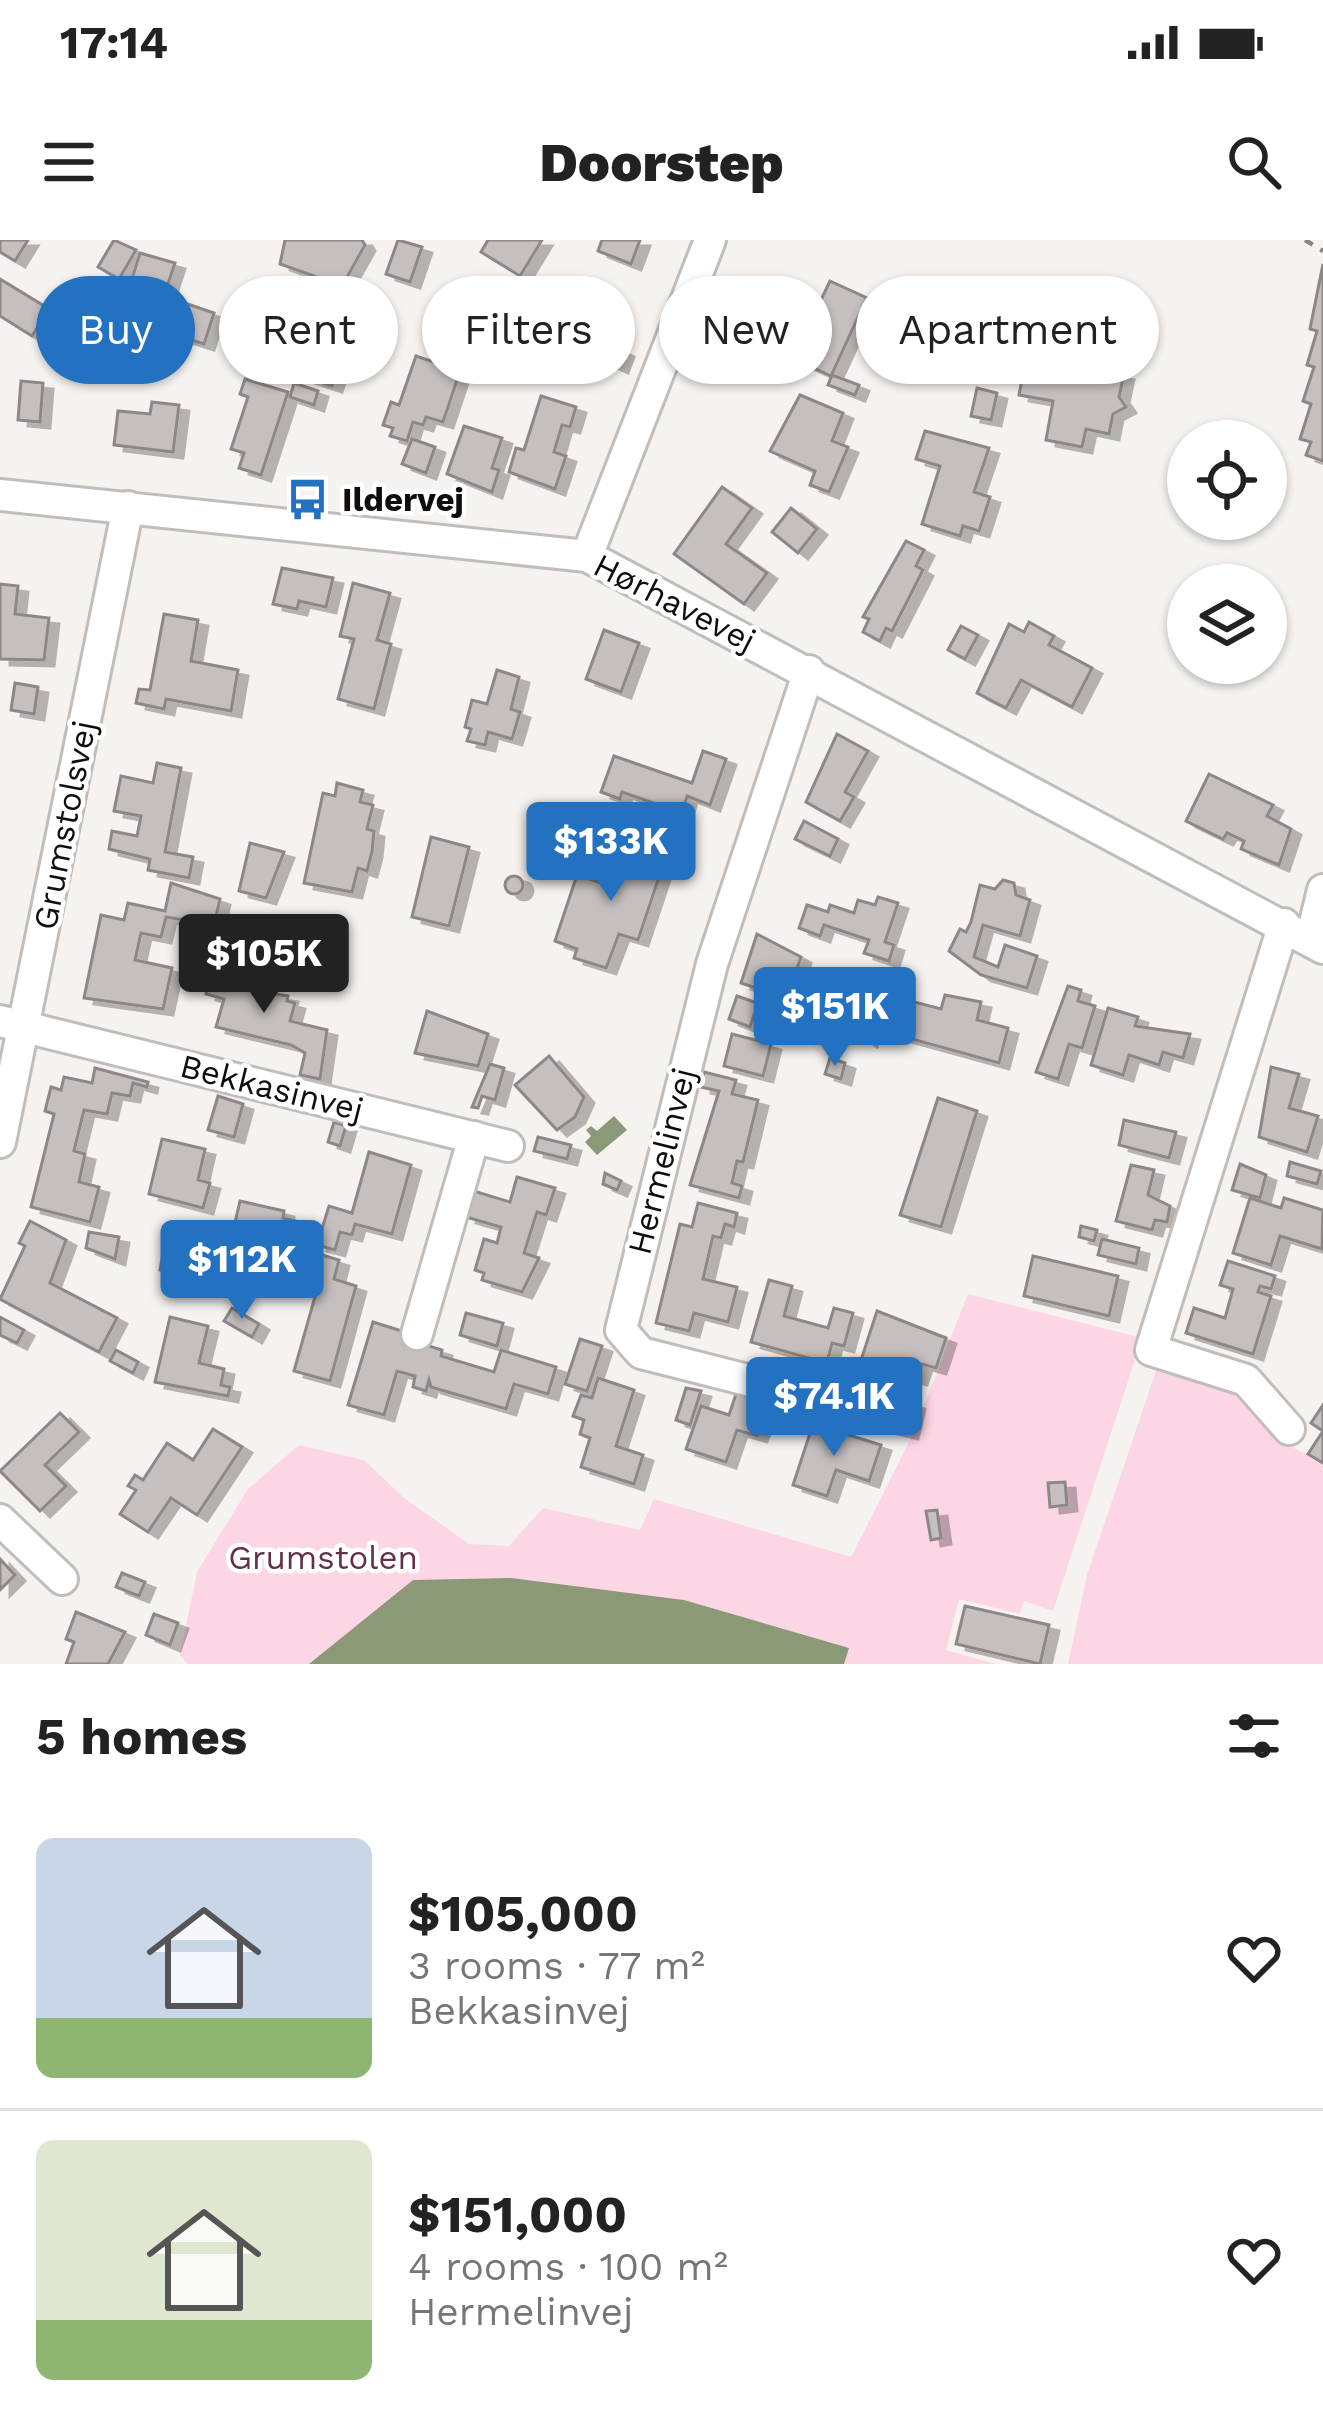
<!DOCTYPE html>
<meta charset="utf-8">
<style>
body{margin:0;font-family:"Work Sans",sans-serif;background:#f6f6f6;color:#222;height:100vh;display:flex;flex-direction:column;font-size:45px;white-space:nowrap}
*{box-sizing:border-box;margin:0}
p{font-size:39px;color:#767676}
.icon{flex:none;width:66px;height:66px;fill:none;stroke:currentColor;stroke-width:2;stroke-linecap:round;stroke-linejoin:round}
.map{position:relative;height:1424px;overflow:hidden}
.sheet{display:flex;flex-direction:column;background:#fff;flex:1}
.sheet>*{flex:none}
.guide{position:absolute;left:36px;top:36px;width:1251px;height:108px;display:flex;gap:24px}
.fabs{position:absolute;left:1167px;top:180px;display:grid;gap:24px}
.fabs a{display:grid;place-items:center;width:120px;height:120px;border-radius:50%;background:#fff;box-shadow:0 3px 9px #0004;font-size:60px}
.price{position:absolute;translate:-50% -102px;padding:0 27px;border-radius:12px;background:#2371c1;color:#fff;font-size:39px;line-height:78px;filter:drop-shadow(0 3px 6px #0008)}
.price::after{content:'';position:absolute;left:50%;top:72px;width:36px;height:27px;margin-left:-18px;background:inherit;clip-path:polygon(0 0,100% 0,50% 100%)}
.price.selected{background:#222;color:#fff}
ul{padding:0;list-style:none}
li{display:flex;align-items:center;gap:36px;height:300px;padding:0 36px}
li+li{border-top:3px solid #e0e0e0}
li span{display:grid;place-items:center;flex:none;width:336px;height:240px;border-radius:18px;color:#555}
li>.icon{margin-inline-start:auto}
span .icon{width:144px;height:144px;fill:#fffc;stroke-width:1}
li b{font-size:51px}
h2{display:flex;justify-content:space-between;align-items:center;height:144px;padding:0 36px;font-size:51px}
.chip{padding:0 42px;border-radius:54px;background:#fff;box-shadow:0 3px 9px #0004;font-size:42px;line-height:108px}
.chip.selected{background:#2371c1;color:#fff}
.status{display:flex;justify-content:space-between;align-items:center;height:84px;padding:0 60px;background:#fff;direction:ltr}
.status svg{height:33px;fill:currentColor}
header{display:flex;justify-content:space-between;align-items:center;height:156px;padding:0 36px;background:#fff;font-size:54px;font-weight:800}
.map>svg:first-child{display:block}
</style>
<div class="status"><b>17:14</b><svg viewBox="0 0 49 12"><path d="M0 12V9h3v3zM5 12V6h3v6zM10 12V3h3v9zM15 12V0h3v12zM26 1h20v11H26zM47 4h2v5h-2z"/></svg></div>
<header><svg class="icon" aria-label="menu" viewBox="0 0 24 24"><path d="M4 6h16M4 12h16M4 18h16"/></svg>Doorstep<svg class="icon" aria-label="search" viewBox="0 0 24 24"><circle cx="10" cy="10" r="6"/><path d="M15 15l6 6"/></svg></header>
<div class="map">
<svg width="1323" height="1424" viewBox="0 0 1323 1424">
<defs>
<filter id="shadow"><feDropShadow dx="10" dy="6" stdDeviation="0" flood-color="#0004"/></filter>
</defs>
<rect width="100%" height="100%" fill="#f6f2ef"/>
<g fill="#fcd6e5">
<polygon points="968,1054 1142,1098 1053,1371 1024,1361 1020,1374 959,1359 946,1410 995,1424 188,1424 180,1415 197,1332 248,1249 299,1205 364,1220 404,1258 469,1304 509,1306 543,1268 640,1290 654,1259 851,1317 912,1196"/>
<polygon points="1160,1119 1240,1149 1294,1208 1323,1225 1323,1424 1068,1424 1087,1335"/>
</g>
<g fill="#8c9977">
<polygon points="614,876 627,890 597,915 585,902 591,896 586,890 591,886 597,891"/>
<polygon points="511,1338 684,1360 849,1408 844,1424 309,1424 413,1340"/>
</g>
<g fill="#c5c0bf" stroke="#8d8888" stroke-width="3" filter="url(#shadow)">
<polygon points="0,0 28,0 15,21 0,12"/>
<polygon points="114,0 136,10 119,39 98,27"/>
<polygon points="285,0 362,0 365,5 342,46 280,24"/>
<polygon points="398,0 422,7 410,42 386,34"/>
<polygon points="488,0 542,0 520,36 481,12"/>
<polygon points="602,0 640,0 631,24 598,11"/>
<polygon points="140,13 175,23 164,56 214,73 204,104 120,77"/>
<polygon points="1323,24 1323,221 1306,215 1311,202 1300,199 1311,164 1303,161 1314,127 1307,125 1317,91 1310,89"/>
<polygon points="0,39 49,69 32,96 0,76"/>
<polygon points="830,41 867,58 831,136 793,118"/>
<polygon points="547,42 566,52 559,66 540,56"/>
<polygon points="1051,53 1081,59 1069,124 1124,134 1119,157 1126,167 1113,174 1109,194 1086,189 1082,207 1046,200 1053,161 1019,155 1035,71 1047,74"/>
<polygon points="356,66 383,74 377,91 351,83"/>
<polygon points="294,72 325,82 318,103 344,111 332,146 275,127"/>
<polygon points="736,84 760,96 754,109 729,97"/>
<polygon points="611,105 624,111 618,127 605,121"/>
<polygon points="416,116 460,131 443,182 426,177 423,185 413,182 407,201 390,196 393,188 383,185 391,162 399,165"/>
<polygon points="832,135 859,145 855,155 828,145"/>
<polygon points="245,139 288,152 261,235 239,228 244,213 231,209 248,157 240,154"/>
<polygon points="21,141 43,143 40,182 18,180"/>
<polygon points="294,143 318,151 314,165 290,157"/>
<polygon points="977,148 997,153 991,180 971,176"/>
<polygon points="800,155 843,173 832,201 848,207 829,252 810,245 815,231 770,211"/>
<polygon points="541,156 576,167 570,187 562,185 554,212 566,216 555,249 509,232 516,208 524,210"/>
<polygon points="152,162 179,165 173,212 114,205 118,171 150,174"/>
<polygon points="464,186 502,198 492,228 499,230 492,252 447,234"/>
<polygon points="925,191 989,208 974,252 990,257 979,291 963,286 960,296 922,284 940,226 916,219"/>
<polygon points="412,199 435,207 426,233 402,224"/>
<polygon points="722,247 752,268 726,304 767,333 744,364 674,314"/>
<polygon points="791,268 817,289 798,313 772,292"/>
<polygon points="906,301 924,310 916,326 923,330 892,391 886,388 880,401 863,392 869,379 863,377"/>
<polygon points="282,328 333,338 326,367 299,361 297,369 273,364"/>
<polygon points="353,343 390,353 377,400 391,404 374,469 338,459 354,399 340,396"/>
<polygon points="0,344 18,346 15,374 49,378 44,420 0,419"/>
<polygon points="164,374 198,380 191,421 238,430 231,471 166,459 164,469 136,463 139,449 150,450"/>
<polygon points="1029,382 1054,396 1049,405 1092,428 1072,467 1021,440 1006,468 977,453 1009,384 1024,392"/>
<polygon points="961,386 978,395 965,419 948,410"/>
<polygon points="604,390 639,403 621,452 586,439"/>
<polygon points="497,430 519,437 511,469 520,472 512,499 488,492 485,505 467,501 471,489 465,487 472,460 487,464"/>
<polygon points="15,443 38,447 34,474 11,470"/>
<polygon points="837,494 868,511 845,552 854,557 840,581 806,562"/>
<polygon points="703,511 726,519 710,565 687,556 682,573 622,552 620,559 601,552 614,516 692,543"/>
<polygon points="157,523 181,528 165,612 193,617 189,638 148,630 150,619 109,609 112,591 137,596 141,576 114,571 121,536 153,543"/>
<polygon points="1209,534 1273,565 1267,576 1291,589 1279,625 1241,609 1244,601 1227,593 1223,599 1186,581"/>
<polygon points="337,543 363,550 360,562 373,565 367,589 374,591 372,612 367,631 358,628 352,652 304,643 323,553 335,556"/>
<polygon points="804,581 838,599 830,616 795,599"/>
<polygon points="431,597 469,607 449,686 412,677"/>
<polygon points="617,597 665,619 638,700 619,694 606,728 574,718 577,709 555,701 577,635 602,643"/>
<polygon points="250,603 284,612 266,658 239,651"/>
<circle cx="514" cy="645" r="9"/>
<polygon points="1003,640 1014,643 1016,655 1030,660 1020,696 983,685 974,717 998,727 1005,705 1037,716 1027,748 981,735 949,711 960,689 966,692 971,682 980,645 995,649"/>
<polygon points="171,643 220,659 214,685 166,677 161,697 141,693 135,720 172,728 163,769 84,758 101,675 124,680 128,663 165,671"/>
<polygon points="878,657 898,663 885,702 894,705 889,721 864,713 869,700 824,685 820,696 799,688 807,665 828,672 830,665 854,673 858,660 875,665"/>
<polygon points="757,694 801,717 784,766 771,762 765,779 754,775 750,787 729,779 737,756 757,763 762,750 741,743"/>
<polygon points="220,703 236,707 226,746 288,756 287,761 295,763 290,781 327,790 320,839 300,835 305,813 291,805 216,787 224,759 206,754"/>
<polygon points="1068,746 1081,750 1078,761 1095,766 1082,808 1069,804 1058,839 1036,832"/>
<polygon points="945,755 981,762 977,780 1008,788 999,823 901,796 911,761 941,769"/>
<polygon points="1108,768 1138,777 1135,786 1190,794 1183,818 1163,812 1159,825 1129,815 1123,835 1091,825"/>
<polygon points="427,771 488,794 478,826 415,813"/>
<polygon points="856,777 872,781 867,801 852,790"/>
<polygon points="732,794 771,804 763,836 724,826"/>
<polygon points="549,816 584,857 575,877 557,890 515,845"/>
<polygon points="830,818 845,823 841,839 825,834"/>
<polygon points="490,824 504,828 495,860 482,856 478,868 472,867"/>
<polygon points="1271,827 1299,834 1289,868 1318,876 1307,912 1259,897"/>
<polygon points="95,828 148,842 147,847 133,843 130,856 112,853 107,874 84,870 74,911 85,914 79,942 99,947 90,982 31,967 54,874 45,871 51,847 61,850 64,837 92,843"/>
<polygon points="704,832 736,840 732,854 758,860 743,922 737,921 732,943 742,946 739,958 690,945 719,851 701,847"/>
<polygon points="218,856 243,864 234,897 208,890"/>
<polygon points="938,858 977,871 941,987 900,975"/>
<polygon points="1124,880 1176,892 1169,918 1119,905"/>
<polygon points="334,882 346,886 340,906 328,902"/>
<polygon points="538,897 571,905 567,919 534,911"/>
<polygon points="162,899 205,909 198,940 210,943 203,968 149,954"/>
<polygon points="369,912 411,925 392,994 355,984 352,995 340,992 335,1010 317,1005 329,966 352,973"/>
<polygon points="1290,922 1321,931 1317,944 1287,936"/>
<polygon points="1240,924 1266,935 1260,958 1232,950"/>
<polygon points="1131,925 1154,930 1148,955 1170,966 1167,982 1155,980 1152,990 1116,981"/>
<polygon points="605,933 621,941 617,950 603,944"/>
<polygon points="517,937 555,948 546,975 537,972 524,1013 539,1018 522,1052 482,1040 484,1033 475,1030 484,999 497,1003 501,987 466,977 474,951 510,962"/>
<polygon points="1250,958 1281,968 1284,958 1323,970 1322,1009 1280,996 1271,1025 1233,1013"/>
<polygon points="240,961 284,971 283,978 304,983 297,1012 277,1008 276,1014 230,1004"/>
<polygon points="698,963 737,973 734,987 725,984 721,998 713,996 703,1039 737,1047 728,1082 694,1073 689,1091 656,1083 680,984 692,987"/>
<polygon points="30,981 66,1000 50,1043 117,1078 99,1112 0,1059 25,1006 19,1003"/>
<polygon points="1081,986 1097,990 1094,1001 1079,997"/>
<polygon points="89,992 119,997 115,1019 86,1008"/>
<polygon points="1102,999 1139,1008 1136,1024 1098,1015"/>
<polygon points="315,1013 339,1020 334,1039 356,1046 330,1141 294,1131 320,1039 309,1036"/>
<polygon points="163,1014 185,1018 182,1033 160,1030"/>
<polygon points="1033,1016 1118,1036 1109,1076 1024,1056"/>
<polygon points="1228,1021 1275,1036 1271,1049 1260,1046 1258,1052 1271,1056 1253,1114 1186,1093 1194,1068 1225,1078 1233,1049 1220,1045"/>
<polygon points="769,1040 792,1046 784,1076 828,1088 834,1068 853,1073 844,1106 832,1103 827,1123 751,1102"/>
<polygon points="232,1068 259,1084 252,1097 224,1081"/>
<polygon points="877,1071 946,1098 936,1128 922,1124 917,1139 861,1120"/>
<polygon points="466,1073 503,1083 497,1106 460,1095"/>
<polygon points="0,1077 24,1090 17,1103 0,1095"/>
<polygon points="170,1077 208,1086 199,1123 224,1129 221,1145 230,1147 228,1156 155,1142"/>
<polygon points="373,1082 408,1093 406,1099 442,1110 441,1116 494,1132 501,1110 556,1127 548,1154 514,1144 506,1169 431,1147 429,1140 426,1151 413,1147 415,1136 397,1131 384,1175 348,1165"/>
<polygon points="580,1099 602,1106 587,1151 565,1144"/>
<polygon points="116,1110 138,1122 133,1133 110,1121"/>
<polygon points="598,1138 634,1150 616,1206 643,1215 634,1244 581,1227 590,1198 580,1194 584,1180 573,1176 581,1155 592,1158"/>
<polygon points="686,1148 701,1151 690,1185 676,1180"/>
<polygon points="737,1151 769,1161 757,1196 737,1190 726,1222 686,1209 701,1166 729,1175"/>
<polygon points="887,1156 915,1163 908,1193 879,1186"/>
<polygon points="1323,1165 1323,1223 1308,1214 1323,1191 1311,1183"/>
<polygon points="60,1173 79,1192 45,1225 66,1246 40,1271 0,1231"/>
<polygon points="813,1184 881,1205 869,1241 836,1230 827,1256 793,1245"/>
<polygon points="213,1189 242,1207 197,1275 171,1258 148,1292 120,1274 136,1250 128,1246 135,1235 143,1240 167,1203 193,1220"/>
<polygon points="1065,1242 1067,1265 1050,1267 1048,1243"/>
<polygon points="937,1270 941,1298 931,1300 926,1271"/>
<polygon points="0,1319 15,1335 0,1350"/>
<polygon points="122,1333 145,1342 139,1356 116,1347"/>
<polygon points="965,1366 1049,1385 1040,1424 956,1404"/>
<polygon points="76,1372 125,1392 108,1424 66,1424 74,1402 66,1399"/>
<polygon points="154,1374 178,1383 170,1405 146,1395"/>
</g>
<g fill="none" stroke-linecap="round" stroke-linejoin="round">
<defs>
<g id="minor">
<polyline points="0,255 587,316 1323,708"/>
<polyline points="587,316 710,0"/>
<polyline points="809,431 712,724 621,1090 641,1113 869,1171"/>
<polyline points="1284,684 1151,1110 1246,1140 1289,1189"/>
<polyline points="1311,700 1323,650"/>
<polyline points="0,781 508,906"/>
<polyline points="0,902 128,267"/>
<polyline points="417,1094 474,897"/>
<polyline points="0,1280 62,1339"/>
</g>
</defs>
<use href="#minor" stroke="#c1bdba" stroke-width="36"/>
<polyline stroke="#898684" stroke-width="4.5" stroke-dasharray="9 9" stroke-linecap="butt" points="1305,0 1323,11"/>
<use href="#minor" stroke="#fff" stroke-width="30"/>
</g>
<defs>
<symbol id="bus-bare" viewBox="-9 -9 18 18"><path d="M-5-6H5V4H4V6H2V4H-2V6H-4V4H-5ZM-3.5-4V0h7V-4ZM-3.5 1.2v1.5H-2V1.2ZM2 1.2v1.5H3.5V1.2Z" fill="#2371c1" stroke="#fff" stroke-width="2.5" paint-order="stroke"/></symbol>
</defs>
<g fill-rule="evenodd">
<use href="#bus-bare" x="278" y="230" width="59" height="59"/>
</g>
<g text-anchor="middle" stroke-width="9" stroke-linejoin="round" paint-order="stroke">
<g font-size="33" font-weight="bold" fill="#0e0d0c" stroke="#fff" text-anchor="start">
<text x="342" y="271">Ildervej</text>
</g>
<g font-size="33" fill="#0e0d0c" stroke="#fff">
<text transform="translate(675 362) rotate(27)" y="12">Hørhavevej</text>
<text transform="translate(64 585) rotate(-79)" y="12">Grumstolsvej</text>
<text transform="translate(272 847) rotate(14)" y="12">Bekkasinvej</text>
<text transform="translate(661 921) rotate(-76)" y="12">Hermelinvej</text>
</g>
<g font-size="33" fill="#643048" stroke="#fff">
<text x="323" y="1329">Grumstolen</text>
</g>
</g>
</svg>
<div class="fabs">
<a><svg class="icon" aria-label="locate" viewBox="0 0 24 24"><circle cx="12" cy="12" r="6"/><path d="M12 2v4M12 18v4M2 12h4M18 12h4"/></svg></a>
<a><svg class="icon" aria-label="layers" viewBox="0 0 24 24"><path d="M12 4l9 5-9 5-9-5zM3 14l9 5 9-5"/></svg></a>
</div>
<b class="price" style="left:611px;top:664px">$133K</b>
<b class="price selected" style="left:264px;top:776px">$105K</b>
<b class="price" style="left:835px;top:829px">$151K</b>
<b class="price" style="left:242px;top:1082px">$112K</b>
<b class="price" style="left:834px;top:1219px">$74.1K</b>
<div class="guide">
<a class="chip selected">Buy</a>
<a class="chip">Rent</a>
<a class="chip">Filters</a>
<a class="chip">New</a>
<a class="chip">Apartment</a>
</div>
</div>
<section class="sheet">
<h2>5 homes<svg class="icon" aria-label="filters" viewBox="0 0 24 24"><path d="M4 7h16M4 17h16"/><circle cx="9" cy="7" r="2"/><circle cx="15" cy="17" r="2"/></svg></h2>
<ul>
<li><span style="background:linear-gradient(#c9d6e8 75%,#8fb573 0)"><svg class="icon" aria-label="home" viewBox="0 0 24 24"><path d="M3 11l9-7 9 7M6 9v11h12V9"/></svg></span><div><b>$105,000</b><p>3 rooms · 77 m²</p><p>Bekkasinvej</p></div><svg class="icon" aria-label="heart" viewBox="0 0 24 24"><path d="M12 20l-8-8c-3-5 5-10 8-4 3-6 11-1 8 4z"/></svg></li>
<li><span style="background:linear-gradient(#dfe7d0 75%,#8fb573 0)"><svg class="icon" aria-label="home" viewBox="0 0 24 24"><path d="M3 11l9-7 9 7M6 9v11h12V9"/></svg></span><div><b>$151,000</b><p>4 rooms · 100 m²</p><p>Hermelinvej</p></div><svg class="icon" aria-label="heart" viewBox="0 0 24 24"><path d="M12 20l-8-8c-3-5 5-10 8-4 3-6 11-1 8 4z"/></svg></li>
</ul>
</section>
